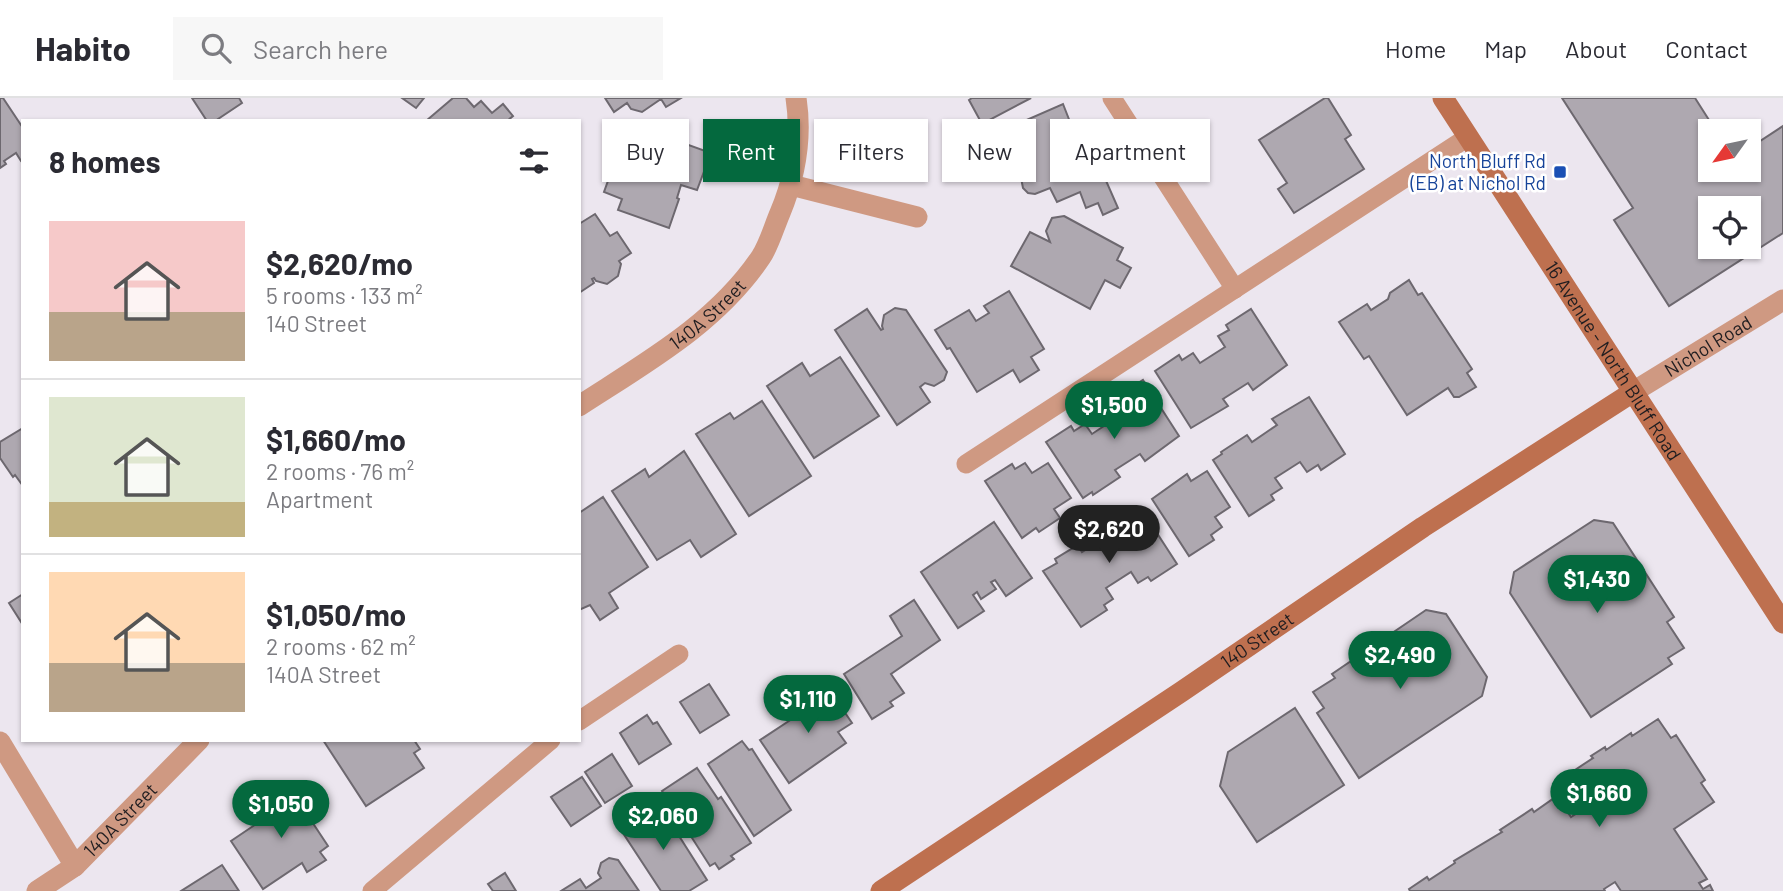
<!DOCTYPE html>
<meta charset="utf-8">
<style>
body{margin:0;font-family:Barlow,sans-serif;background:#f7f7f7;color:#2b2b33;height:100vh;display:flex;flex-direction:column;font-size:26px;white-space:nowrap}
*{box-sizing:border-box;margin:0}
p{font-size:23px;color:#7c7c81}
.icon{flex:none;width:38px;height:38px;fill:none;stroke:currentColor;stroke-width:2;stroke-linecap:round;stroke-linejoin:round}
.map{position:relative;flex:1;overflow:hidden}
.panel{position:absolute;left:21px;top:21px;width:560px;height:623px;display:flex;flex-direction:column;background:#fff;border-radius:0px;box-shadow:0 2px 5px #0004}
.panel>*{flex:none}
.banner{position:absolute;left:602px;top:21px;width:665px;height:63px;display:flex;gap:14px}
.needle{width:46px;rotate:237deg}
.fabs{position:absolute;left:1698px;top:21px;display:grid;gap:14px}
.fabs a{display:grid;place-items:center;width:63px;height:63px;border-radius:0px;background:#fff;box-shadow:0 2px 5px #0004;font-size:35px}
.price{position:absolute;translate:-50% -60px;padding:0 16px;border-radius:24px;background:#04693e;color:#fff;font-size:23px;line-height:46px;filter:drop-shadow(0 2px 4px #0008)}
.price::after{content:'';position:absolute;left:50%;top:42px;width:21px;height:16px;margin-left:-10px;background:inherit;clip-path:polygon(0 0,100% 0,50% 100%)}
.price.on{background:#222;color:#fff}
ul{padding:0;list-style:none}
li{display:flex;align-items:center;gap:21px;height:175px;padding:0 28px}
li+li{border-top:2px solid #e1e1e2}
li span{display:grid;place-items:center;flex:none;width:196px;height:140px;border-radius:0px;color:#555}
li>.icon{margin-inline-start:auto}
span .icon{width:84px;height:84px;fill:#fffc;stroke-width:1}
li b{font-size:30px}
h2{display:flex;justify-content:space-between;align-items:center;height:84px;padding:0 28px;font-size:30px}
.tag{padding:0 24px;border-radius:0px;background:#fff;box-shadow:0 2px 5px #0004;font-size:24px;line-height:63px}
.tag.on{background:#04693e;color:#fff}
header{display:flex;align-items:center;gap:42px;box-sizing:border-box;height:98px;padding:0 35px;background:#fff;border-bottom:2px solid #e1e1e2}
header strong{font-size:33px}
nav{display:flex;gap:38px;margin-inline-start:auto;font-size:24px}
.search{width:490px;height:63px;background:#f7f7f7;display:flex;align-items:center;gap:18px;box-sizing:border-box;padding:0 24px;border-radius:0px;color:#7c7c81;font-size:26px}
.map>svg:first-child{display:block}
</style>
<header>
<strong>Habito</strong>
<div class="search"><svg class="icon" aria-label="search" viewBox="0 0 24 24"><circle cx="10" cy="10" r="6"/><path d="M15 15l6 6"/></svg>Search here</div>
<nav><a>Home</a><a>Map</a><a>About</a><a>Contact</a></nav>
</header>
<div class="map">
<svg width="1783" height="793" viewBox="0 0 1783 793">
<rect width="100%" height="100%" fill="#ece6ef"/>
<g fill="#aea8b0" stroke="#6d686f" stroke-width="2" fill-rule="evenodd">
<polygon points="0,0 3,0 23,30 23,62 21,63 16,55 4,63 6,66 0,70"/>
<polygon points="192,0 239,0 242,5 215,23 207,23"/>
<polygon points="402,0 424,0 416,10"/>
<polygon points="453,0 466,0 474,9 481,3 492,15 503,6 513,18 507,23 426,23"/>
<polygon points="605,0 681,0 666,9 661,1 642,14 631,11 627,5 614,14"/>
<polygon points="972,0 1031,0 982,26 969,2"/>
<polygon points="1325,0 1328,0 1351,37 1345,41 1364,71 1294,115 1278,91 1287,85 1259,42"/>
<path d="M1562,0h133l21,33h-6v39h38v-21l35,-23v107l-114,73 -55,-86 19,-12zM1710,110h38v39h-38z"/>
<polygon points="1063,6 1072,29 1075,27 1091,65 1097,62 1118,110 1103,117 1098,105 1086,110 1080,94 1057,104 1050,90 1035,96 1028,95 1023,90 1020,75 1025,66 1014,70 999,34"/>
<polygon points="626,36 646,44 648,39 668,46 668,50 672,41 711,55 697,92 681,87 677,100 679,101 669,130 618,112 622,101 604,94 609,80 605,72 608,62 617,59"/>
<polygon points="595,116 610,138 617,134 631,155 619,163 621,166 618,178 607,186 596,183 594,180 592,181 594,185 579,195 579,126"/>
<polygon points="1064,118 1123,150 1117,162 1131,170 1120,190 1105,182 1090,211 1011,168 1030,134 1050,144 1046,133 1052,120"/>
<polygon points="1409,182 1418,197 1422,195 1472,271 1467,275 1476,289 1459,299 1454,299 1448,290 1407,317 1369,258 1364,261 1339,224 1367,206 1371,212 1388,201 1390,195"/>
<polygon points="1009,193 1044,251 1031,259 1039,272 1020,284 1013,272 977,294 950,250 947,251 935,232 969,212 976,223 989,215 984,208"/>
<polygon points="895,210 906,212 947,274 944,282 934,288 925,285 920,289 930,304 897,327 835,232 867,211 881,232 883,231 882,228 884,217"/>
<polygon points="1251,211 1287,267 1253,292 1248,285 1223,301 1228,308 1191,330 1155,273 1179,257 1182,262 1193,255 1200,265 1225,249 1218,238 1229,232 1226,227"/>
<polygon points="840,259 879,318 814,360 767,288 802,265 810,278"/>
<polygon points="1143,282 1179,338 1145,363 1140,356 1115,372 1120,379 1093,397 1092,394 1083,400 1046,344 1071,328 1074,333 1085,326 1092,336 1116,320 1110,310 1121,303 1118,298"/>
<polygon points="1309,299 1345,356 1321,372 1318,367 1307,374 1300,364 1275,380 1282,390 1271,397 1274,402 1249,418 1213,362 1222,356 1221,354 1247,337 1252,344 1277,327 1272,321"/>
<polygon points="762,303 811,378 749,418 696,336 730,315 734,321"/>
<polygon points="23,330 23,388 15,377 13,379 0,360 0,344"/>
<polygon points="684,353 736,436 701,459 690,442 657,462 612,393 645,371 649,379"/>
<polygon points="1025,365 1032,375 1048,365 1071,400 1054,411 1060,420 1039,434 1036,430 1022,440 985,383 1012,366 1015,371"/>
<polygon points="1207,373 1230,409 1215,419 1222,429 1211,437 1214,442 1189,458 1152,401 1187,376 1191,383"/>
<polygon points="603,399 648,469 609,495 618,510 600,522 590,507 579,512 579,415"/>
<polygon points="1140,409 1177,466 1151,483 1148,479 1138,485 1131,474 1106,490 1113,501 1104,507 1107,512 1081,529 1043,473 1057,465 1055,461 1078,447 1082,454 1107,438 1102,430"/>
<polygon points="1594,422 1613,425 1674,519 1667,524 1684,550 1668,560 1672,566 1591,619 1510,495 1514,474"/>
<polygon points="994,424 1032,480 1006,498 995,482 991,484 996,491 981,501 977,494 973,497 984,513 958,530 921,474"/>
<polygon points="23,496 23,527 9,505"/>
<polygon points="914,502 940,542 891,576 904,595 890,604 893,608 872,621 844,576 902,538 890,518"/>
<polygon points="1426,512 1446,516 1487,579 1482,598 1359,680 1317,615 1324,610 1313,594 1335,580 1332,576"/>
<polygon points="709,586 729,617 700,635 680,604"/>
<polygon points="826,587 852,625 838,634 846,645 789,685 760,642 798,617 793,608"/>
<polygon points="1295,610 1344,687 1257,744 1220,688 1228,654"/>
<polygon points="647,617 653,626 657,624 671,646 639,666 620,635"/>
<polygon points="1658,621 1671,640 1676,637 1705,682 1701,685 1714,704 1674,731 1707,781 1699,785 1703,791 1710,787 1713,793 1621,793 1615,784 1604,791 1605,793 1410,793 1409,791 1427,779 1429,782 1455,765 1454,763 1502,734 1500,732 1532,711 1534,714 1557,698 1571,719 1583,711 1563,680 1593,660 1591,658 1605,649 1606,652 1631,635 1632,638"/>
<polygon points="323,642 414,642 420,651 414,655 424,670 366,708"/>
<polygon points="742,643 749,652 752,651 791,712 754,738 708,666"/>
<polygon points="612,656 632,688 605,705 585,674"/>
<polygon points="697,670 718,701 721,699 751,745 731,758 734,761 719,771 715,765 710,768 662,693"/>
<polygon points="582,679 601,708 571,728 551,699"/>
<polygon points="287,686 328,748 320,754 326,762 307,774 302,765 263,791 231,743 268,718 259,705"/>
<polygon points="650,708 658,721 665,716 707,782 689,793 661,793 619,729"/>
<polygon points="609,760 618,762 639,793 561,793 580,781 586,790 601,780 598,775 601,765"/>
<polygon points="222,767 239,793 181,793"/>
<polygon points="505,775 516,793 493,793 488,786"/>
</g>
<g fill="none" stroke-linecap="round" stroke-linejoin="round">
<g stroke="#cf9982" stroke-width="19">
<polyline points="1112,0 1235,191"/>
<polyline points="966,366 1468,39"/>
<polyline points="579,623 679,556"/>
<polyline points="372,793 551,642"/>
</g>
<g stroke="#cf9982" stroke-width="21">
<polyline points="791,87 917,119"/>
<path id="s1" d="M579,308c66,-43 137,-82 182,-149 8,-12 13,-30 19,-44 15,-36 22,-76 16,-115"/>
<polyline points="0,644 75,768"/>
<path id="s2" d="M37,793l38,-25 124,-126"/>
</g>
<path stroke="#cf9982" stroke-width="21" id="s3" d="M1633,294l150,-92"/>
<g stroke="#be704f" stroke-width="21">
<path id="s4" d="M1443,0l340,525"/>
<path id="s5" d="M881,793l300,-199 242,-165 210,-135"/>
</g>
</g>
<rect fill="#1a4fb4" stroke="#fff" stroke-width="2.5" x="1553" y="67" width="14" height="14" rx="3.5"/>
<g text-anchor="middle" stroke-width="5" stroke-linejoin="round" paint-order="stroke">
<g font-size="19" fill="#164399" stroke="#fff" text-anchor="end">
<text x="1546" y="70">North Bluff Rd<tspan x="1546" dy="22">(EB) at Nichol Rd</tspan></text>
</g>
<g font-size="19" fill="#1f1d20" stroke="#fff">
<text dy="7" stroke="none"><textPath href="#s1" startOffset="158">140A Street</textPath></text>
<text dy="7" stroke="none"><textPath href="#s3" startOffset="88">Nichol Road</textPath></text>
<text dy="7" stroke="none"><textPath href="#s4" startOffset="313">16 Avenue - North Bluff Road</textPath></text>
<text dy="7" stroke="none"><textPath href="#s5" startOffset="452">140 Street</textPath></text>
<text dy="7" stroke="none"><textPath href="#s2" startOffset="110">140A Street</textPath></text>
</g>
</g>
</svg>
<div class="fabs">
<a><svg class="needle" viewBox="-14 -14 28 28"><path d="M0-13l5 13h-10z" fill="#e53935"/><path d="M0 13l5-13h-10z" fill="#7c7c81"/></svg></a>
<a><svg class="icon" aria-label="locate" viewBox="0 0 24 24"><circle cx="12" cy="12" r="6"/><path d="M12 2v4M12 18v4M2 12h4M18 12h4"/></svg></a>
</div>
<b class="price" style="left:1114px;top:343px">$1,500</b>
<b class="price on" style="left:1109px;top:467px">$2,620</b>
<b class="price" style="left:1597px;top:517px">$1,430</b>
<b class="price" style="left:1400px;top:593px">$2,490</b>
<b class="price" style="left:808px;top:637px">$1,110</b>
<b class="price" style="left:1599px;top:731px">$1,660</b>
<b class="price" style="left:281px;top:742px">$1,050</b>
<b class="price" style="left:663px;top:754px">$2,060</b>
<div class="banner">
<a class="tag">Buy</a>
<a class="tag on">Rent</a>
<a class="tag">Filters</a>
<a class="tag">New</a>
<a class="tag">Apartment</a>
</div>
<section class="panel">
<h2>8 homes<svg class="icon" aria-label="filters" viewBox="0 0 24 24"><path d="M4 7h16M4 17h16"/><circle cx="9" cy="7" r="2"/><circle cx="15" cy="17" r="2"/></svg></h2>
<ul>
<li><span style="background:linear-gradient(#f6c9c9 65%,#b9a48a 0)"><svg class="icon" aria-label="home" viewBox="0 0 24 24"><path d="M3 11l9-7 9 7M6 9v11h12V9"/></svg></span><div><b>$2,620/mo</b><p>5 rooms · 133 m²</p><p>140 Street</p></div></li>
<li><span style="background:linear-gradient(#dfe7d0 75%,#c2b280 0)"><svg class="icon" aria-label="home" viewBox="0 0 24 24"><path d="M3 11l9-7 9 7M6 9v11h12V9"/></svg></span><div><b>$1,660/mo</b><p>2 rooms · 76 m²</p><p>Apartment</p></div></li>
<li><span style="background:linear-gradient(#ffd9b3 65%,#b9a48a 0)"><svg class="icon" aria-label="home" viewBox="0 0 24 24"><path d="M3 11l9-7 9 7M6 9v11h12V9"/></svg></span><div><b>$1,050/mo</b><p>2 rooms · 62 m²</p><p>140A Street</p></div></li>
</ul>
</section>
</div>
